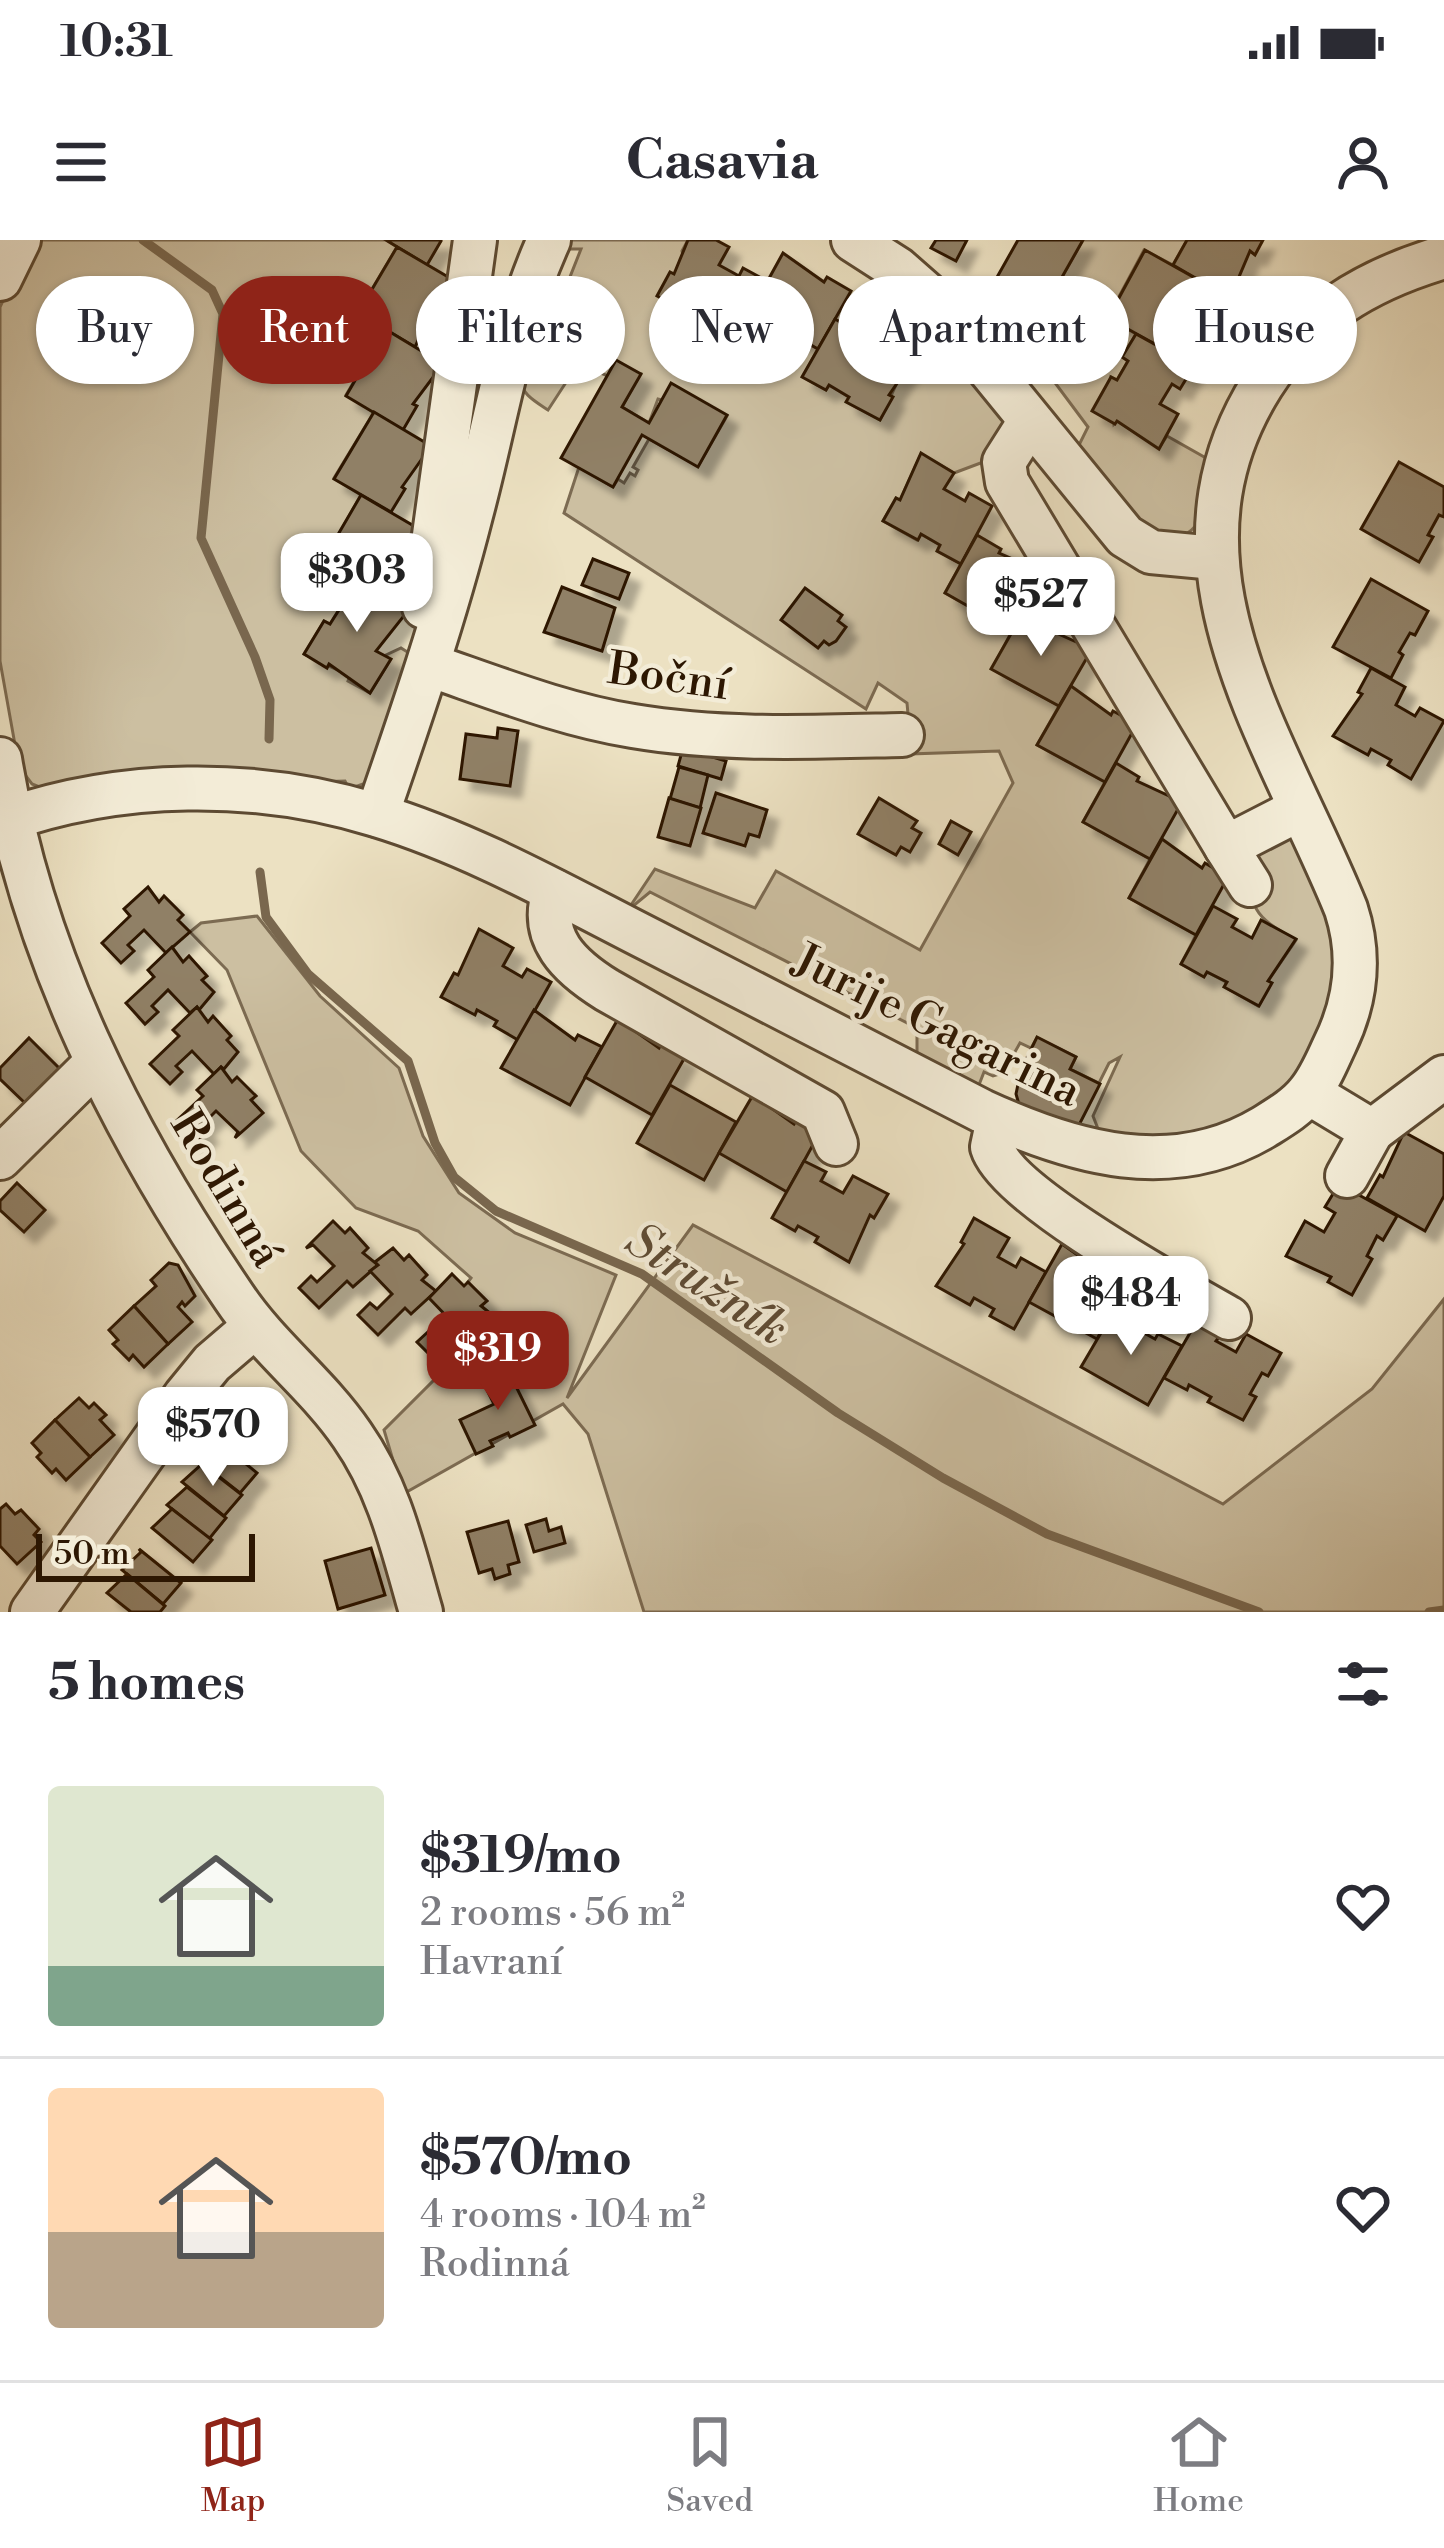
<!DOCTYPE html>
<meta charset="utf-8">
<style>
body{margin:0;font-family:"Libre Bodoni",serif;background:#f7f7f7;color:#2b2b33;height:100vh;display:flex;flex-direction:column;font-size:45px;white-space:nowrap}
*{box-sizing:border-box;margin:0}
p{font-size:39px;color:#7c7c81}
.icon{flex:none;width:66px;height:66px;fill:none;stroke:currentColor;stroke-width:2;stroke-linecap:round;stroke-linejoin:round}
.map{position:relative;height:1372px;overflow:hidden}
.panel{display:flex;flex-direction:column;background:#fff;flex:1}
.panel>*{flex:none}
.banner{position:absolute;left:36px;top:36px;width:1374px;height:108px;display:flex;gap:24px}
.scale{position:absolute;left:36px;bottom:30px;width:219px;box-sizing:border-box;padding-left:12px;border:6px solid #2d1702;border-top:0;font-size:33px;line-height:42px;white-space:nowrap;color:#2d1702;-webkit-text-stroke:9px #f3ecd7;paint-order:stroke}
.price{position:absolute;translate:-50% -102px;padding:0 27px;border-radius:24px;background:#fff;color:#222;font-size:39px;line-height:78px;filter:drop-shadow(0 3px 6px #0008)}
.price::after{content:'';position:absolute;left:50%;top:72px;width:36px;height:27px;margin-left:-18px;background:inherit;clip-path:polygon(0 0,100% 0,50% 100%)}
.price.current{background:#8f2418;color:#fff}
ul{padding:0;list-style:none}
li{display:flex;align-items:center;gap:36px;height:300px;padding:0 48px}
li+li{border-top:3px solid #e1e1e2}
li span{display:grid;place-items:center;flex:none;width:336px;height:240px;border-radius:12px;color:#555}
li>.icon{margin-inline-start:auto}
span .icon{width:144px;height:144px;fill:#fffc;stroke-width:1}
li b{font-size:51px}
h2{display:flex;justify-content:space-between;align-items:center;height:144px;padding:0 48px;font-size:51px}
.tag{padding:0 42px;border-radius:54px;background:#fff;box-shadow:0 3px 9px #0004;font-size:42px;line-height:108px}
.tag.current{background:#8f2418;color:#fff}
.status{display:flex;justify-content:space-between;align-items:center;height:84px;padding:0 60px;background:#fff;direction:ltr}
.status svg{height:33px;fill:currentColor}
header{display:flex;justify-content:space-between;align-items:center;height:156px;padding:0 48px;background:#fff;font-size:54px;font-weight:800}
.menu{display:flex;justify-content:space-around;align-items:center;height:168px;border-top:3px solid #e1e1e2;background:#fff;font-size:33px;color:#7c7c81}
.menu a{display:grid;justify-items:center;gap:6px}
.menu .current{color:#8f2418}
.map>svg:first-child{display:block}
</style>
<div class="status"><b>10:31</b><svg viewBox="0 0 49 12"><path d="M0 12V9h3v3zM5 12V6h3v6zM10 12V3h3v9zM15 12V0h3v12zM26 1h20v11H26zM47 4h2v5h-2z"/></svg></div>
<header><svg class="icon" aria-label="menu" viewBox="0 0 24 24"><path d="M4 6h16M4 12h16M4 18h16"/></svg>Casavia<svg class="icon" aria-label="person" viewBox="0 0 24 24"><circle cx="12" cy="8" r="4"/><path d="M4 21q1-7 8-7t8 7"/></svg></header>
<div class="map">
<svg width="1444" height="1372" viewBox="0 0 1444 1372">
<defs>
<filter id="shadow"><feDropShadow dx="11" dy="11" stdDeviation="3" flood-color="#0004"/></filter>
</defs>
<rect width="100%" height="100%" fill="#ece1c2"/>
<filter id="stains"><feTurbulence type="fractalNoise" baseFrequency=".00167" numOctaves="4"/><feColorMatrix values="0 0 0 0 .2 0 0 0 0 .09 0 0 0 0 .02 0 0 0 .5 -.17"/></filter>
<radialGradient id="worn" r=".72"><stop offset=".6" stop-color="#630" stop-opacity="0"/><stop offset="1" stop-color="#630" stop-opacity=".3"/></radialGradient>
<g fill="#ccbfa1" stroke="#7c6b52" stroke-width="3">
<polygon points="31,0 386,0 397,7 358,73 385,89 346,155 374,172 334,238 361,255 323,322 350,338 336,361 342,365 330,384 324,381 304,414 350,436 348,441 370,453 390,420 384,416 401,408 417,418 369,542 349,549 345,541 47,550 32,544 19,527 0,421 0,67"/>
<path d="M563,0h125l-6,11 13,59 19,11 -2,5 23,12 16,-27 67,38 -15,28 23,13 3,-5 20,12 -2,5 33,18 21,-46 4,2 12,-23 -33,-20 -10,-27 14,-24 124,132 -26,47 -32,12 -33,-19 -21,46 -4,-2 -13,23 34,19 4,-6 19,11 -2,6 23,13 -16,29 67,38 -20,38 67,37 -22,39 68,37 -22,40 67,37 -21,39 67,37 -15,29 23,12 3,-4 19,10 -1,5 33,19 13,-23 -3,-2 28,-41c-45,-25 -45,-31 -48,-82l43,-32 52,113 -17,94 -36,62 -93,46 -95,-2 -9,-23 27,-59 -11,6 -10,20 -29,-14 6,-12 -39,-19 -6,10 -11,-5 -17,30 -10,3 -9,-4 -7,18 -60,-31v-31l-267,-136 -23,19 28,-42 100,39 21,-37 144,79 93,-167 -14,-32 -122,4 32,-30 -2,-22 -29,-20 -12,26 -302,-196 15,-46 34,20 5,-8 6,4 6,-10 5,3 3,-6 -5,-3 16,-28 49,27 29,-50 -69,-17 -9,24 -27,-16 18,-33 -32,2 -30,-12 -30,46c-12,-8 -27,-16 -29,-32l13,-5 49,-124h-15z"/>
<path d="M1083,0h104l-14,25 -29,-15 -36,67 28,17 -13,23 5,4 -11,19 -6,-3 3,47 3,-3 42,27 8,-12 46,26c-10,43 -2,71 -52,81l-87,-88 14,-28 -70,-94 -11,-7 -22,7 -19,-25 5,-22 65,37z"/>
<polygon points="257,676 320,756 399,828 423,896 459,953 515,993 616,1035 567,1158 693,985 1223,1264 1372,1149 1444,1059 1444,1372 644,1372 588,1194 563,1164 403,1254 384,1190 496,1078 481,1066 486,1061 468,1042 471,1038 418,991 356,968 301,911 227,730 190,692 201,683"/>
</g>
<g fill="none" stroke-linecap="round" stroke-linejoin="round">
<g stroke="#79674e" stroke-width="9">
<polyline points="143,0 212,50 223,74 201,298 255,417 270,460 269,499"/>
<polyline points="260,632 266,677 308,734 408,821 435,903 454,937 496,971 642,1034 838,1173 943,1238 1047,1294 1259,1372"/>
<polyline points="1429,1372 1444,1370"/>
</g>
</g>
<g fill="#908066" stroke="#2d1702" stroke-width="3" filter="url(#shadow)">
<polygon points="386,0 440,0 441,1 427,25"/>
<polygon points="688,0 716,0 729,7 719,25 739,36 743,28 767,41 735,99 711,85 714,81 695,70 692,75 657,56 670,32 674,34"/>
<polygon points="936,0 967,0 956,21 931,8"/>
<polygon points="1018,0 1083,0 1036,83 987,55"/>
<polygon points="1187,0 1263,0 1255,15 1250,11 1230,58 1173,25"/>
<polygon points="397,7 455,41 441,64 436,62 415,107 358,73"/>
<polygon points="1145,10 1202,42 1188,65 1184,63 1164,109 1108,78"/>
<polygon points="783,13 824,42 827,37 851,51 818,109 751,71"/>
<polygon points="835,79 859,93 854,101 874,112 884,93 918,113 889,155 893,157 880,180 846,162 849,157 829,145 826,150 802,137"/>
<polygon points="385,89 443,124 413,164 417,166 403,190 346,156"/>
<polygon points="1136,94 1194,126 1180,149 1172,144 1160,164 1178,174 1159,209 1117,181 1115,184 1092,171 1111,137 1117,140 1128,121 1122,117"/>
<polygon points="616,120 641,134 622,167 649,183 671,143 727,175 698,227 642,195 613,247 561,218"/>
<polygon points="374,172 431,206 402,247 405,249 391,272 334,239"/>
<polygon points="921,213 954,233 944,249 965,261 969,253 992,266 961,324 937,311 940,305 921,294 918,300 883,281 896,258 900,260"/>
<polygon points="1399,222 1444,247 1444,277 1439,275 1428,295 1433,297 1419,322 1361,289"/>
<polygon points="361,255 419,289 389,329 393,332 380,355 322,322"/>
<polygon points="977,295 1001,309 999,313 1044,333 1012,391 945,353"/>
<polygon points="593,319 629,333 619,359 582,345"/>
<polygon points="350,338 407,372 376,411 391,419 370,453 329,424 327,428 304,414 324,381 330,384 342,365 336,362"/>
<polygon points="1371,339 1428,371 1415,395 1410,393 1399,412 1403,415 1391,438 1333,407"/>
<polygon points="562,347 615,368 602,411 544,392"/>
<polygon points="805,348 842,375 838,381 846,387 836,401 829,405 824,401 818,408 781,380"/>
<polygon points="1024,371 1048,384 1045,388 1092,409 1059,466 991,429"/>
<polygon points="1371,428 1405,447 1396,465 1415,476 1420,468 1444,481 1411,539 1388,525 1391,520 1371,509 1368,515 1333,496 1362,454 1358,452"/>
<polygon points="1071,446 1111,475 1113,471 1137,484 1105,542 1037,505"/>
<polygon points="498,488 518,491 510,546 460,539 466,494 497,498"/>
<polygon points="683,508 726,521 721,539 678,526"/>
<polygon points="1116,523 1139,537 1137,541 1182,562 1150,619 1083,582"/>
<polygon points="679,527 708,535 700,568 670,559"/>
<polygon points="716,553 767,570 759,597 749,594 745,606 703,593"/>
<polygon points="669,558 701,568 690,606 658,597"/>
<polygon points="879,558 917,581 912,588 921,593 910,612 901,607 896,615 858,594"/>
<polygon points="951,581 971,592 958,615 939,604"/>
<polygon points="1162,599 1202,628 1205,623 1228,637 1196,695 1129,658"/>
<polygon points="148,647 159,662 164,656 183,675 178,680 190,692 166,713 144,690 128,705 134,711 121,723 102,703 130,676 124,669"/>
<polygon points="1213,666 1237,679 1232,687 1252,698 1261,680 1296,699 1268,741 1272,743 1259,766 1224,747 1227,742 1207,732 1204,737 1181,724"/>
<polygon points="479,689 513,708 503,726 522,737 527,729 551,742 518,800 494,786 497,781 477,770 475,775 441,757 454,733 458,735"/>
<polygon points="172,707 183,722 189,716 207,736 202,740 214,752 199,770 197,767 190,773 168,750 152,766 158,772 145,784 126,763 154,737 148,730"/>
<polygon points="197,767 208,782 213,776 231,796 227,800 238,812 224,829 221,827 214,834 192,811 176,826 182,832 170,844 150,824 179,796 173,790"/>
<polygon points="534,770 575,800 578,795 602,807 570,865 501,828"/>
<polygon points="618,779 659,808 661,804 685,817 652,875 585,837"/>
<polygon points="1037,797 1076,817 1070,829 1100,844 1078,887 1020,868 1016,854 1021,830"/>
<polygon points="29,798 61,830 27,865 0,839 0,828"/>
<polygon points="221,827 232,842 237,837 256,856 251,860 263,873 235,898 238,892 216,871 201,886 207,892 194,903 174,883 203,856 197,850"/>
<polygon points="670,845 736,882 704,940 637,903"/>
<polygon points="753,855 794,884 797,879 820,892 787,952 719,913"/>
<polygon points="1404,892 1444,914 1444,956 1425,991 1367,958 1380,935 1383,937"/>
<polygon points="804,921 826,932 821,941 843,953 853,936 888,954 874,978 870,975 849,1022 815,1002 818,997 798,986 795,991 772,978"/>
<polygon points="17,943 45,970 24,992 0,970 0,961"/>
<polygon points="1339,944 1397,976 1383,1000 1377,996 1367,1016 1372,1019 1352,1055 1328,1042 1331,1037 1286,1016 1305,981 1324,992 1335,973 1325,967"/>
<polygon points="974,978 1009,998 998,1017 1016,1027 1021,1018 1046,1032 1014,1089 990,1076 994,1069 974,1058 970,1065 936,1046 964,1004 961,1002"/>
<polygon points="333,981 345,993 350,988 368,1008 363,1013 378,1025 353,1047 347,1041 319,1068 299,1048 311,1036 317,1042 334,1026 313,1005 306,1008"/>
<polygon points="1062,1004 1103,1033 1106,1028 1130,1041 1097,1099 1029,1062"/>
<polygon points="393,1008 404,1020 409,1015 427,1035 422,1040 436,1051 411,1074 405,1068 378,1095 358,1075 370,1063 377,1069 392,1054 370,1031 378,1025 375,1022"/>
<polygon points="169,1023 178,1025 195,1056 185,1066 182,1062 178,1067 192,1082 168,1104 134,1066 156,1046 151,1040"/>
<polygon points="452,1034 464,1046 468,1042 487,1061 481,1066 496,1078 472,1101 466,1095 437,1122 417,1102 430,1090 436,1096 451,1081 429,1058"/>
<polygon points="134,1066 168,1104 144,1127 133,1115 129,1120 113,1104 118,1100 109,1090"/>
<polygon points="1115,1069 1138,1083 1135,1088 1155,1099 1158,1094 1182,1106 1148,1165 1081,1127"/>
<polygon points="1198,1079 1222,1093 1216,1101 1236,1112 1246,1094 1281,1113 1268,1136 1262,1133 1250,1154 1256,1157 1243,1180 1208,1162 1211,1157 1189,1145 1187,1150 1164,1138"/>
<polygon points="506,1126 535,1185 510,1197 508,1193 490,1201 493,1206 476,1214 460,1180 494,1164 482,1140 477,1140"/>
<polygon points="79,1158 89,1168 94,1163 106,1175 100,1180 114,1195 90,1217 55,1180"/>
<polygon points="55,1180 90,1217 66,1240 56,1229 52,1233 37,1217 41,1213 32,1203"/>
<polygon points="213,1197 257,1233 240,1253 198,1220 217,1202"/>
<polygon points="202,1224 242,1255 224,1276 182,1242"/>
<polygon points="187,1247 226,1278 209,1299 167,1265"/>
<polygon points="6,1264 15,1274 21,1270 39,1289 34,1295 41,1302 17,1324 0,1306 0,1269"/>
<polygon points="172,1269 212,1300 193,1322 152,1288"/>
<polygon points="546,1279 549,1291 561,1287 565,1303 534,1312 526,1285"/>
<polygon points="508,1281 519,1322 508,1325 510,1334 495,1339 492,1329 479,1333 467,1292"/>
<polygon points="371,1308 385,1355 338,1369 325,1321"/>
<polygon points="139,1309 181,1343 163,1364 122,1330 141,1312"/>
<polygon points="127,1334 165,1366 160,1372 131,1372 107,1353"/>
</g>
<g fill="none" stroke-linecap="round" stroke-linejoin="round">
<defs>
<g id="minor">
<polyline points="853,0 898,29 931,58 1125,296 1151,312 1215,318"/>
<polyline points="0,39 19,0"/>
<polyline points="1030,181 1004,222 1007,242 1226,607 1300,569"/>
<polyline points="424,367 475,0"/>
<path d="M429,425c67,23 135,50 204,61 90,15 179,11 269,9"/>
<path d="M0,519c32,196 123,375 234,538 34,51 84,88 118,138 38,54 51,115 69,177"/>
<path d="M377,575c34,-99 68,-198 94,-300 25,-92 38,-187 78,-275"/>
<path d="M0,582c120,-43 255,-44 376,-7 99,30 191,83 282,129 108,55 216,111 324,167 91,42 190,71 282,16 16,-10 33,-20 44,-34 12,-14 19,-32 27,-49 21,-43 26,-89 11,-135 -68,-169 -198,-343 -84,-524 44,-69 104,-105 182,-128"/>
<polyline points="1226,607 1250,645"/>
<path d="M554,651c-16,47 16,76 53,99l216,122 13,32"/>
<polyline points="1309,853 1372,891 1444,837"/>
<path d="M998,879l-6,28c15,49 188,143 237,171"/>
<polyline points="0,918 96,823"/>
<polyline points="1347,936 1372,891"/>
<polyline points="32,1372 185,1156 212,1123 254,1087"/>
</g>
</defs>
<use href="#minor" stroke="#5d4a32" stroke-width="48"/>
<use href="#minor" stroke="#f3ecd7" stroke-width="42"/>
</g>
<g text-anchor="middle" stroke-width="9" stroke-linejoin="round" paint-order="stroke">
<g font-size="45" fill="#2d1702" stroke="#f3ecd7">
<text transform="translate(669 435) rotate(8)" y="16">Boční</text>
<text transform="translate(938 784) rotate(26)" y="16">Jurije Gagarina</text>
<text transform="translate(228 948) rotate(59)" y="16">Rodinná</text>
</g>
<g font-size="48" font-style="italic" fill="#5f4c35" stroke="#f3ecd7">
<text transform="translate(708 1043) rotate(33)" y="17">Stružník</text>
</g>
</g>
<rect width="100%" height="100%" filter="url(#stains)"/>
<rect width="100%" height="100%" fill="url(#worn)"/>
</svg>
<div class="scale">50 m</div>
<b class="price" style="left:357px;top:395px">$303</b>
<b class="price" style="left:1041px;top:419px">$527</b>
<b class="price" style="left:1131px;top:1118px">$484</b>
<b class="price current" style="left:498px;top:1173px">$319</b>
<b class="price" style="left:213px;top:1249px">$570</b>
<div class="banner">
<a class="tag">Buy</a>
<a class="tag current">Rent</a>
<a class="tag">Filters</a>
<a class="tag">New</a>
<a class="tag">Apartment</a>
<a class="tag">House</a>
</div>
</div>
<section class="panel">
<h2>5 homes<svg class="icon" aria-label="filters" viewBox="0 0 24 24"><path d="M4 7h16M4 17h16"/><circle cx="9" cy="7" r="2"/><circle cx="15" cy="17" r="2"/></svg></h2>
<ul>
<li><span style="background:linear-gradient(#dfe7d0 75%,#7fa58c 0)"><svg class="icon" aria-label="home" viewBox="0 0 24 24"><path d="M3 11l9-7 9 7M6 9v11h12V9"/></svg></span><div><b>$319/mo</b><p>2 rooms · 56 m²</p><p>Havraní</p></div><svg class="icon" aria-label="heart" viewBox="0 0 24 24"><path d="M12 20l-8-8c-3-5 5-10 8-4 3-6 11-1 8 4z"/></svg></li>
<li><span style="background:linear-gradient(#ffd9b3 60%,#b9a48a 0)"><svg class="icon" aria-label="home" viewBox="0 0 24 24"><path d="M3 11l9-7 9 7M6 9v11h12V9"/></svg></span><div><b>$570/mo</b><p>4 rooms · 104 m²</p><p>Rodinná</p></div><svg class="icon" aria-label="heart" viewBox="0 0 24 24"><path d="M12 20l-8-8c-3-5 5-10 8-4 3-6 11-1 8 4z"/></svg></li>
</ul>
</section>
<nav class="menu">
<a class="current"><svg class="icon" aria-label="map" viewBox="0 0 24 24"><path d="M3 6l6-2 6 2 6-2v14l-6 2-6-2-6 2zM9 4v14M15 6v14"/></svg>Map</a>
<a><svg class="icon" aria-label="saved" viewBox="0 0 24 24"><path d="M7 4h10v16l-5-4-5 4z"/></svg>Saved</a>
<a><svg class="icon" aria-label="home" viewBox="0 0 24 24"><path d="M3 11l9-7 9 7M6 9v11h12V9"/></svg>Home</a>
</nav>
